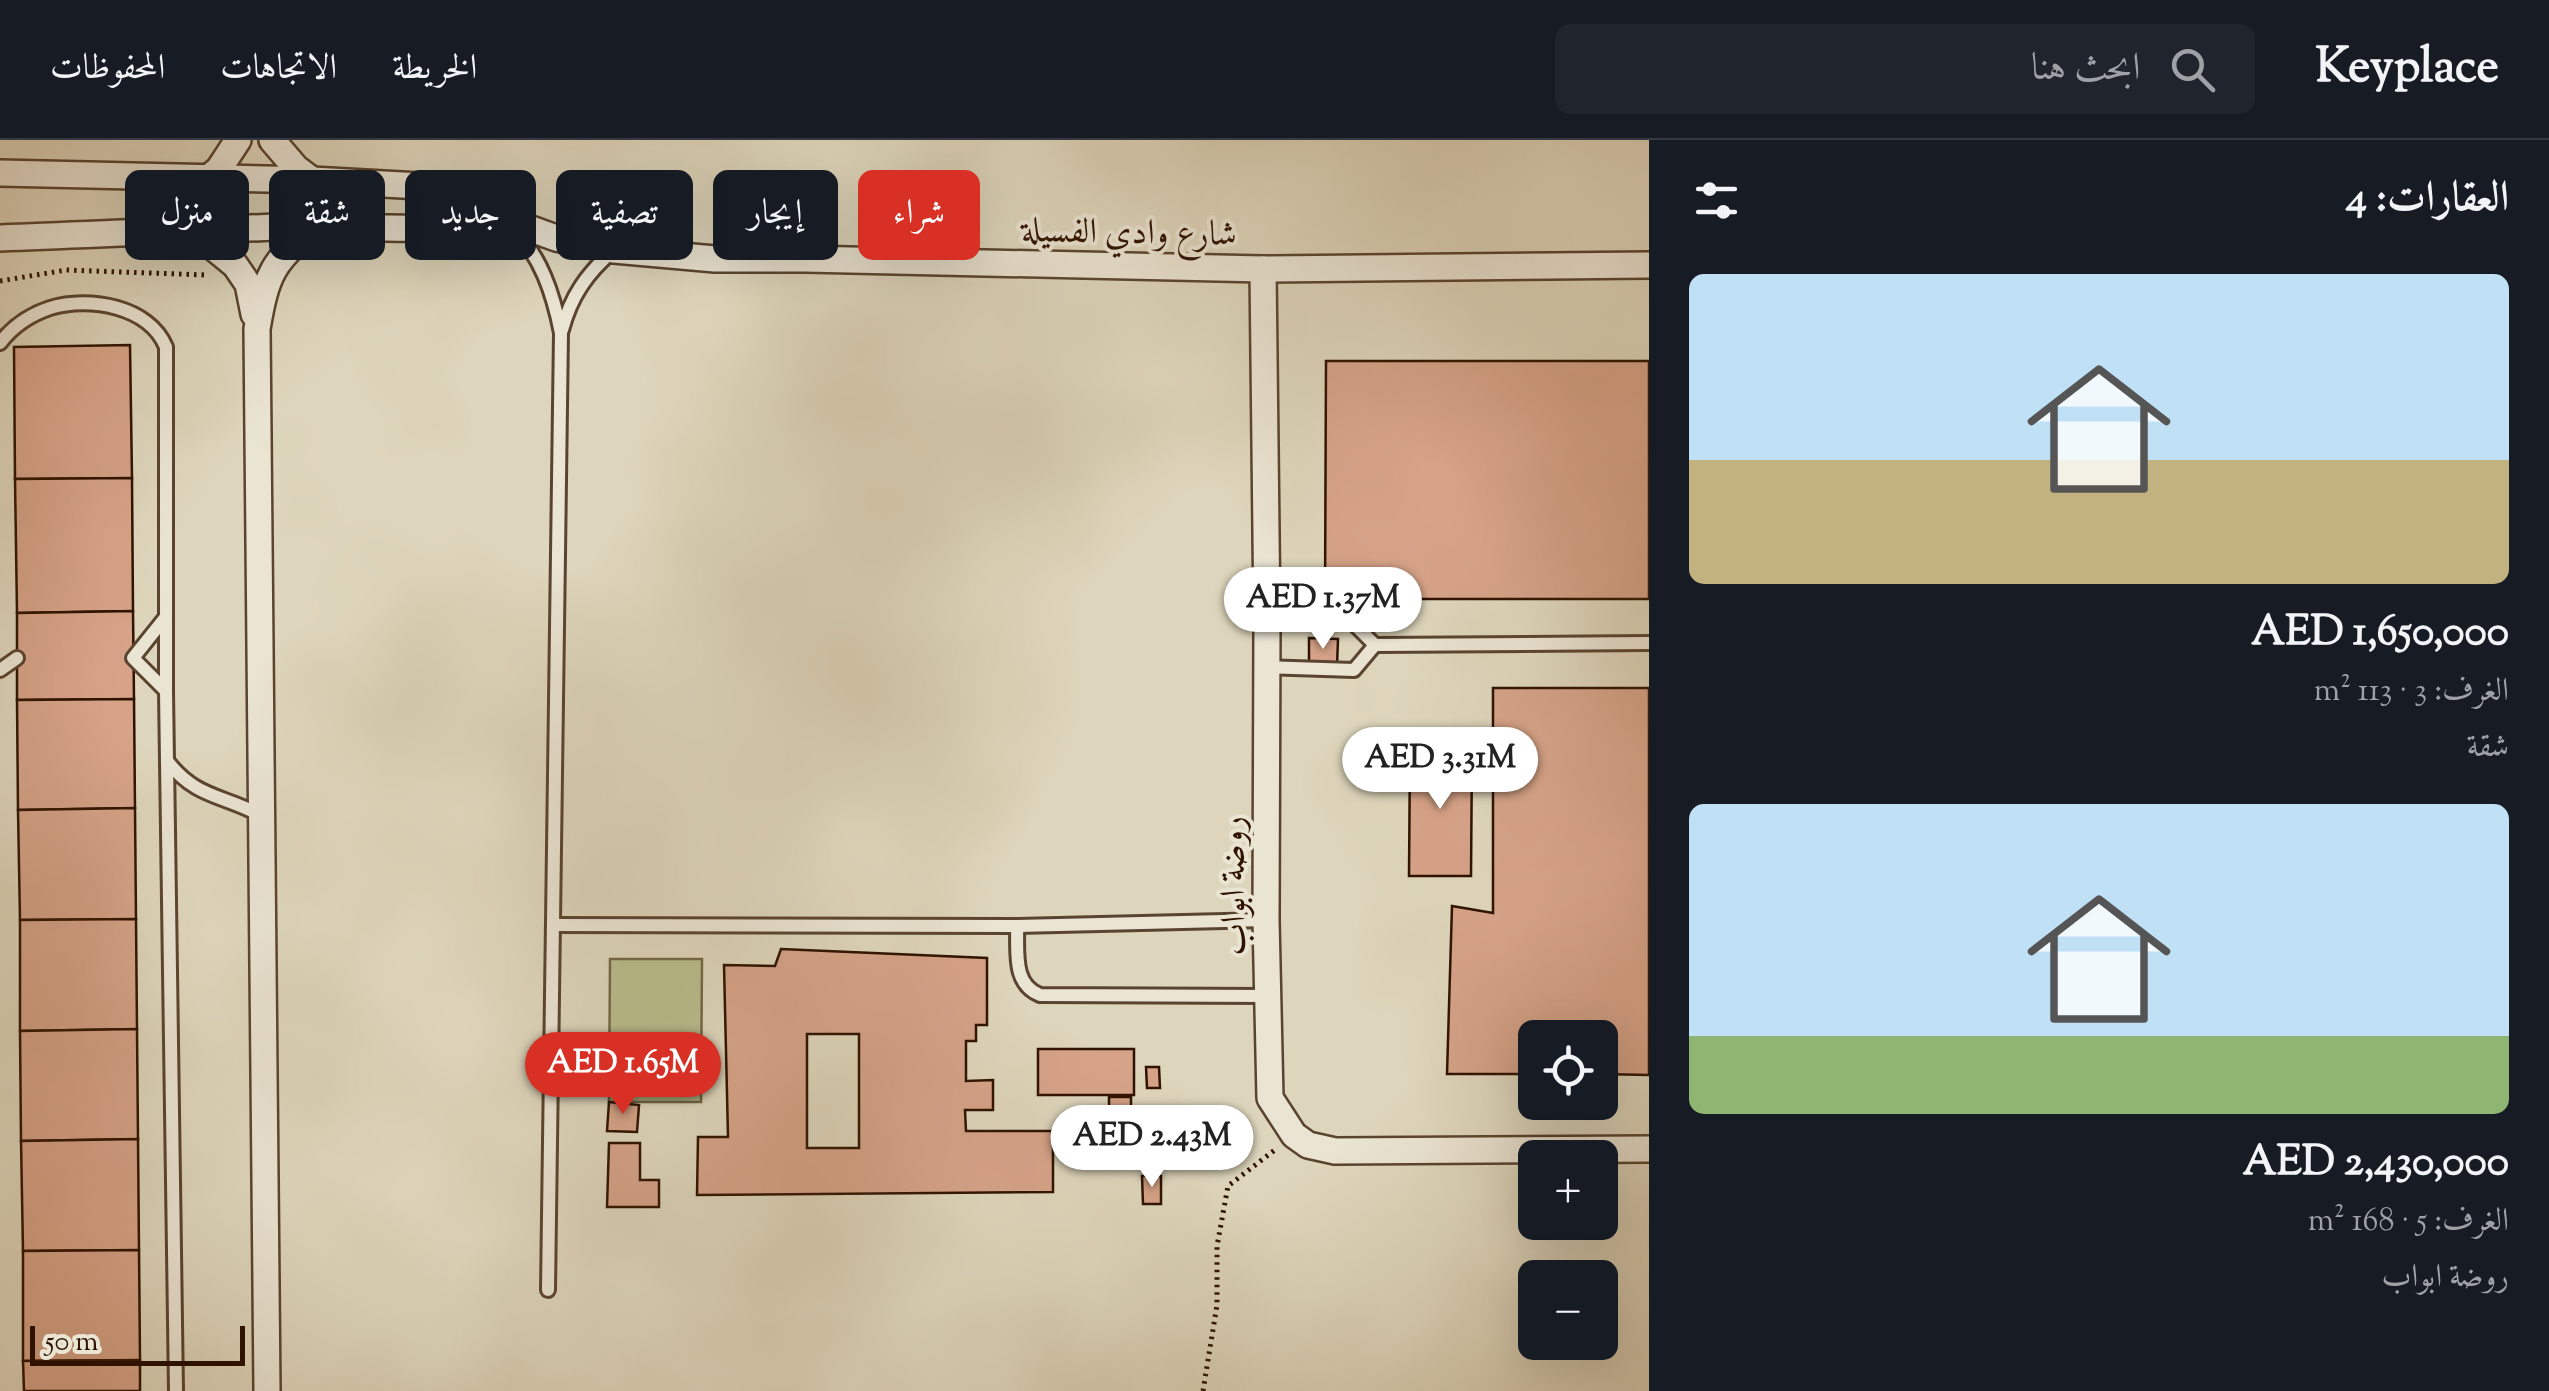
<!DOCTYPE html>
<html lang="ar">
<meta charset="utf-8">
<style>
body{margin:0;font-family:"Sorts Mill Goudy",Amiri,serif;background:#20242c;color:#f1f3f6;direction:rtl;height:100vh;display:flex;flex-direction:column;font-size:38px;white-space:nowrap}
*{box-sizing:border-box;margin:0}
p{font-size:32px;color:#9ea1a6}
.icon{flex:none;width:55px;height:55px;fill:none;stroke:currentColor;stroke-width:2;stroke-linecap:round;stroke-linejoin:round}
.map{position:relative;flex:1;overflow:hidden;direction:ltr}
.details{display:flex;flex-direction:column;background:#171b24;width:900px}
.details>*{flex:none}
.top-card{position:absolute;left:30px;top:30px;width:950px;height:90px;direction:rtl;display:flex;gap:20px}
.controls{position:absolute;left:1518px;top:880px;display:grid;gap:20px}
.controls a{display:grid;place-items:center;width:100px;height:100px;border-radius:15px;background:#171b24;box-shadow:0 10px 40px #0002;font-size:50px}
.scale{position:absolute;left:30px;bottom:25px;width:215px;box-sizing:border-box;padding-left:10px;border:5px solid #2f1300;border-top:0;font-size:28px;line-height:35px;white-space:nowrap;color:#2f1300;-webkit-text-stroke:8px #eae4d3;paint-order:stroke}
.price{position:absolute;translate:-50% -85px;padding:0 22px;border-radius:35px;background:#fff;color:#222;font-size:32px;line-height:65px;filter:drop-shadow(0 2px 5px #0008)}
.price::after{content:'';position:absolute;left:50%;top:60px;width:30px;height:22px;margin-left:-15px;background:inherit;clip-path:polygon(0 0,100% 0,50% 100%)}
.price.on{background:#d93025;color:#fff}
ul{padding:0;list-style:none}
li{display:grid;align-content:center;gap:20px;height:530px;padding:0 40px}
li span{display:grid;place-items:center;height:310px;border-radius:15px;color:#555}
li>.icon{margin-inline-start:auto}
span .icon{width:180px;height:180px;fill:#fffc;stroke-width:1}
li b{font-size:42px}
h2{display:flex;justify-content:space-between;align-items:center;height:120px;padding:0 40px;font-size:42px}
.chip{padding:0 35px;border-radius:15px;background:#171b24;box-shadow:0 10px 40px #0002;font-size:35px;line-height:90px}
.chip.on{background:#d93025;color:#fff}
header{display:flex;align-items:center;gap:60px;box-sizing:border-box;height:140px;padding:0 50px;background:#171b24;border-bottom:2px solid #363941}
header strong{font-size:48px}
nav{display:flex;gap:55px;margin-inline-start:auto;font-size:35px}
.search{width:700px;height:90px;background:#20242c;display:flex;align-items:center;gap:25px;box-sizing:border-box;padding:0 35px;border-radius:15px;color:#9ea1a6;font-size:38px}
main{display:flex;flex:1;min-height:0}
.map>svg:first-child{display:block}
</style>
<header>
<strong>Keyplace</strong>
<div class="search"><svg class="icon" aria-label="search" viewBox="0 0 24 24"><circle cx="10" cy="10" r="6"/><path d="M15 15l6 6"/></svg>ابحث هنا</div>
<nav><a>الخريطة</a><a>الاتجاهات</a><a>المحفوظات</a></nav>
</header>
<main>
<section class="details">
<h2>العقارات: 4<svg class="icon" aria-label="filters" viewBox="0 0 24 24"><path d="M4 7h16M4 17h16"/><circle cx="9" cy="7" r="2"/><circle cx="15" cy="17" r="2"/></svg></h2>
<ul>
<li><span style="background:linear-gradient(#bfe0f5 60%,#c2b280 0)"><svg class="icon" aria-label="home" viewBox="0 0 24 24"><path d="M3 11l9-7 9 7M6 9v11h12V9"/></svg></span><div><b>AED 1,650,000</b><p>الغرف: 3 · 113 m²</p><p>شقة</p></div></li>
<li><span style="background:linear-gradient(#bfe0f5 75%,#8fb573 0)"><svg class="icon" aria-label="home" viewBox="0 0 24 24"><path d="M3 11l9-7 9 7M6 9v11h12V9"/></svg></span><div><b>AED 2,430,000</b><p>الغرف: 5 · 168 m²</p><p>روضة ابواب</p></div></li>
</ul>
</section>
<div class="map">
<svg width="1649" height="1251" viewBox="0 0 1649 1251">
<rect width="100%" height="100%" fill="#ded6bc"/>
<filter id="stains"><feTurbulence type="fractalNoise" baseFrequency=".002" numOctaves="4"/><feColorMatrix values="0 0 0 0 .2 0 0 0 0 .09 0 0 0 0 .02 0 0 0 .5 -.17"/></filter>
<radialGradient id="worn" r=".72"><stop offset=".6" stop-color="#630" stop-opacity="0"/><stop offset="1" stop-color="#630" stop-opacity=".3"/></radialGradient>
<polygon fill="#b9bc8c" stroke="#746846" stroke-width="2.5" points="610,819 702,819 701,962 609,962"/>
<g fill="#d6a388" stroke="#2f1300" stroke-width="2.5" fill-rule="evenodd">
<polygon points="130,205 132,338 15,339 14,207"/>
<polygon points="1326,221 1649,221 1649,459 1325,459"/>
<polygon points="132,338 133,471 17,473 15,339"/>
<polygon points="133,471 134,559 17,560 17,473"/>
<polygon points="1309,498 1338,499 1337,526 1309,525"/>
<polygon points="1493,548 1649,548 1649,935 1600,934 1600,898 1535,898 1535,934 1447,934 1452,766 1493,773"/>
<polygon points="134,559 135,668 18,670 17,560"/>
<polygon points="1410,608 1472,609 1471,736 1409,736"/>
<polygon points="135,668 136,779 20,780 18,670"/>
<polygon points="136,779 137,889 20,891 20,780"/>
<path d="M781,809l206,9v67h-11v16h-10v40l27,-1v30h-28l1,21h87v61l-356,3 1,-58h30l-4,-172 51,1zM807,894h52v114h-52z"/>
<polygon points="137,889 138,999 21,1001 20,891"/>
<rect x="1038" y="909" width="96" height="46"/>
<polygon points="1146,927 1159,927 1160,948 1147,948"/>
<polygon points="1109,957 1131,957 1131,988 1109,989"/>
<polygon points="609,962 639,965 637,992 607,991"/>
<polygon points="1159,972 1159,988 1140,989 1139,974"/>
<polygon points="138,999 139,1110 23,1111 21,1001"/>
<polygon points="609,1003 640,1003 640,1040 659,1040 659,1067 607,1067"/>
<polygon points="1142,1036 1161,1036 1161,1064 1143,1064"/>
<polygon points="139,1110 140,1220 23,1221 23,1111"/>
<polygon points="140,1220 140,1251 24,1251 23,1221"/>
</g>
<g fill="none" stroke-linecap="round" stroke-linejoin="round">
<defs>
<g id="lane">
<path d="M511,86c30,30 42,67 50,107l-13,957"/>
<path d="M562,190c9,-34 25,-57 52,-80"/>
<path d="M0,203c13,-17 29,-28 50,-35 39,-12 99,-2 116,39v344l10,700"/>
<polyline points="165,478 133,518 166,551"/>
<polyline points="1267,481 1353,483 1375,505 1649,503"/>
<polyline points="1265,527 1354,530 1375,505"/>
<polyline points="0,530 17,518"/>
<path d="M168,622c28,36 55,33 92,53"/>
<polyline points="553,785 1017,786 1266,780"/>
<path d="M1017,786c1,25 -5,58 23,69l228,1"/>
</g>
<g id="street">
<polyline points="272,0 296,28 312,40"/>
<polyline points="0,33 312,40 438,47 469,57 493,75 556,98 614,110 715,119 805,119 1263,129 1649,125"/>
<polyline points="207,39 219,29 238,0"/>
<polyline points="192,90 235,125 248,144 254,174"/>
<path d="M0,98c104,-4 208,-9 312,-12 53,-1 134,11 181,-11"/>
<polyline points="1263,129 1267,481 1266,780 1270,958 1294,995 1308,1005 1335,1011 1649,1009"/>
<path d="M267,1251l-10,-1062c9,-54 16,-70 60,-103"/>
</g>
</defs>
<use href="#lane" stroke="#5b442f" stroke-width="18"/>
<use href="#street" stroke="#5b442f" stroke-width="30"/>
<g stroke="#2f1300" stroke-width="5" stroke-dasharray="2.5 5" stroke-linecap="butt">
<polyline points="0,141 66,130 206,135"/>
<polyline points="1203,1251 1217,1165 1217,1106 1228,1046 1276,1009"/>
</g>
<use href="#lane" stroke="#eae4d3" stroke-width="12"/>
<use href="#street" stroke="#eae4d3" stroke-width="25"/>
</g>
<g text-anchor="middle" stroke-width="8" stroke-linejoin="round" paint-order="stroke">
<g font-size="35" fill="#2f1300" stroke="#eae4d3">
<text transform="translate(1129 91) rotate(1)" y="12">شارع وادي الفسيلة</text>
<text transform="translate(1232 746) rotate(-91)" y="12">روضة ابواب</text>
</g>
</g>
<rect width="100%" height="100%" filter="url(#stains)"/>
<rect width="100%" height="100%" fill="url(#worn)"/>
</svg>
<div class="controls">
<a><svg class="icon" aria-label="locate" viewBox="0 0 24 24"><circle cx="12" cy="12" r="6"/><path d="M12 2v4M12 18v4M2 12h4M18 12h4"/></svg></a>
<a>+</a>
<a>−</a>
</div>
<div class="scale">50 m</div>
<b class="price" style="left:1323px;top:512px">AED 1.37M</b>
<b class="price" style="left:1440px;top:672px">AED 3.31M</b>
<b class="price on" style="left:623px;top:977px">AED 1.65M</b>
<b class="price" style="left:1152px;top:1050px">AED 2.43M</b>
<div class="top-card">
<a class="chip on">شراء</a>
<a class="chip">إيجار</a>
<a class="chip">تصفية</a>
<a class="chip">جديد</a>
<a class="chip">شقة</a>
<a class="chip">منزل</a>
</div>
</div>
</main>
